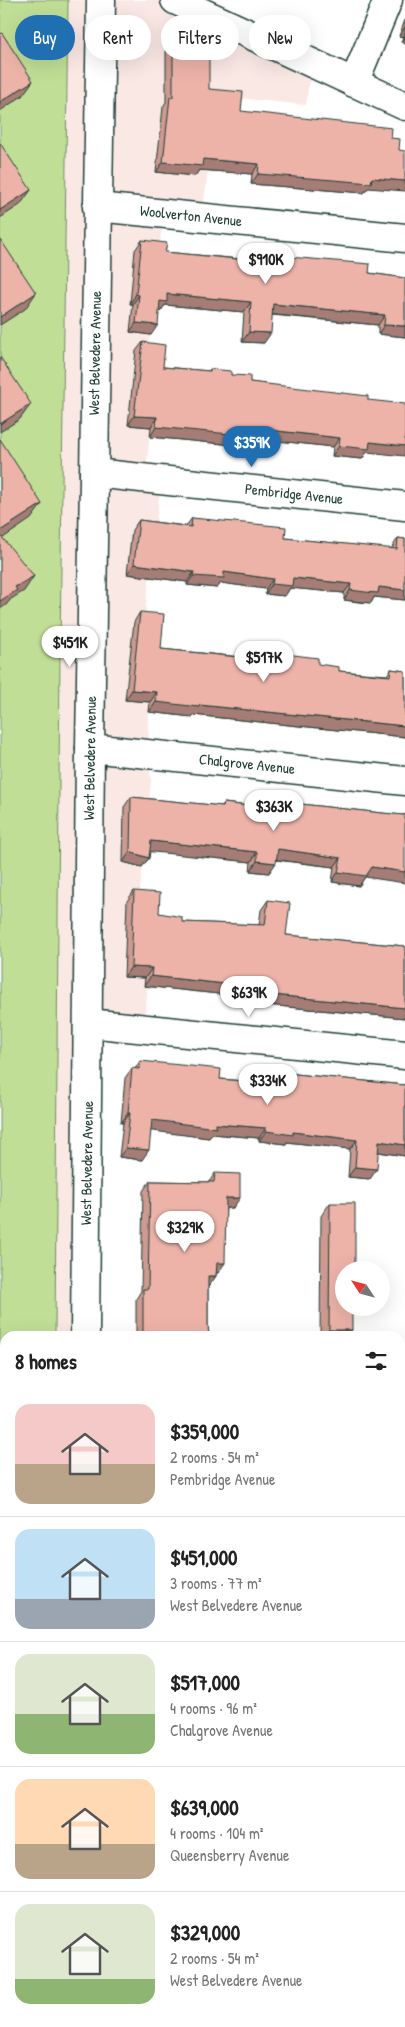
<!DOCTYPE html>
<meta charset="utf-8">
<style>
body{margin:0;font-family:"Patrick Hand",sans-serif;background:#f2f2f2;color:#222;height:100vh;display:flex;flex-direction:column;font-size:19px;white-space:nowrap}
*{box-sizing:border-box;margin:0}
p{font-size:16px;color:#767676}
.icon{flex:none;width:28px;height:28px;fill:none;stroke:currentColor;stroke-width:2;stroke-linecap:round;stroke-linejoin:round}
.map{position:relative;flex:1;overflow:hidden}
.sheet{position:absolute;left:0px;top:1331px;width:405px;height:696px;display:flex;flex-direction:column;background:#fff;border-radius:15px 15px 0 0;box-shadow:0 5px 20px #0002}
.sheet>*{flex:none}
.guide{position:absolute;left:15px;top:15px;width:375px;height:45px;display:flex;gap:10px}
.needle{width:32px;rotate:306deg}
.buttons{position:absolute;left:335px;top:1261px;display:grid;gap:10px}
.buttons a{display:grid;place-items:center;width:55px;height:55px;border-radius:50%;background:#fff;box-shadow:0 5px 20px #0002;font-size:25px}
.price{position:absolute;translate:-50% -42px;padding:0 11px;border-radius:18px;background:#fff;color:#222;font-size:16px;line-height:32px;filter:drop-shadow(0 1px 2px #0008)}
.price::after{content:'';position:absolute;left:50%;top:30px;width:15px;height:11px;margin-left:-8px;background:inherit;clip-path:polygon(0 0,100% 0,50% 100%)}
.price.current{background:#1f6fb2;color:#fff}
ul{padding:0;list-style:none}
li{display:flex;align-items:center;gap:15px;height:125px;padding:0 15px}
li+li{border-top:1px solid #e0e0e0}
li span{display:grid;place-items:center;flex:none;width:140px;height:100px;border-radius:15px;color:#555}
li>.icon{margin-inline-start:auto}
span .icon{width:60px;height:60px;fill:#fffc;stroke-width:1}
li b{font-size:21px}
h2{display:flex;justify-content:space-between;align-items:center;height:60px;padding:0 15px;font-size:21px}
.tag{padding:0 18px;border-radius:22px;background:#fff;box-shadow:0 5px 20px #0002;font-size:18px;line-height:45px}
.tag.current{background:#1f6fb2;color:#fff}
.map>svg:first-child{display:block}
</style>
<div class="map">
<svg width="405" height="2027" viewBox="0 0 405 2027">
<rect width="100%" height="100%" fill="#fff"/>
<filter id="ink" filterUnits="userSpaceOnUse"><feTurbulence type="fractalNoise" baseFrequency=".02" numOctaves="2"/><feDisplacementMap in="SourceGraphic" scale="10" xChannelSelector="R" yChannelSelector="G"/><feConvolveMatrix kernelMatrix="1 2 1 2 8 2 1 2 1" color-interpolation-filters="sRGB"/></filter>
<g filter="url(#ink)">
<g fill="#fae8e5">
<polygon points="68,0 171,0 315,66 308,89 306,105 216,96 205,195 199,218 163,216 149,343 159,344 145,482 161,483 145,614 157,624 148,726 151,782 140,891 155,893 144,1032 90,1027 86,1336 55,1336 60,649"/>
<polygon points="405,2003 405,2027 41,2027 41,2022 400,2022 400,2004"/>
</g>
<polygon fill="#c1de96" stroke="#708e65" points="0,0 68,0 60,649 55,1336 5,1336 5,2022 41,2023 41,2027 0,2027"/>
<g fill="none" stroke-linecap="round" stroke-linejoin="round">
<defs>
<g id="minor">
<polyline points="175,0 405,106"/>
<polyline points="354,83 388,0"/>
<polyline points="97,207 405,238"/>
<polyline points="94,473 405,506"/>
<polyline points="90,748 405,781"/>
<polyline points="88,1023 405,1055"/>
<polyline points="400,1708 405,1710"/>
</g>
<g id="secondary">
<polyline points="85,1336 90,748 101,0"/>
<polyline points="75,2027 75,2022"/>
</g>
</defs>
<use href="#minor" stroke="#1f3d34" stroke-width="31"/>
<use href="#secondary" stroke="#1f3d34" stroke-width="31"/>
<use href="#minor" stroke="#fff" stroke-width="28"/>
<use href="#secondary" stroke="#fff" stroke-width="28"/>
</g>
<g fill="#cc9a91" stroke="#1f3d34">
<polygon points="405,20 405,44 401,42 403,37 399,36"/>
<polygon points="173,35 209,89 241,111 368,188 364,193 251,184 252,174 199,170 195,176 156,172 163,107 166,102 166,45"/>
<polygon points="142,240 165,252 263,261 269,253 369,273 405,278 405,337 378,334 378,325 272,315 264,343 242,342 244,312 165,305 160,312 159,312 151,335 130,332 133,304 130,304 135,250"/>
<polygon points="143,342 163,367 209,371 210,369 231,375 250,382 368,400 367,452 362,459 332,456 333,447 244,437 240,437 234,445 150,437 151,427 128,425 136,351"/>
<polygon points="192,518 285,538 391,549 398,538 405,539 405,600 374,597 371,603 358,602 344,600 344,593 290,588 285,596 265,594 266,589 221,583 217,588 187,585 187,582 127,574 132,530 139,520 186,526"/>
<polygon points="140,612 161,649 272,660 277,653 339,671 387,675 391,669 405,671 405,737 193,715 192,717 149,712 150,702 125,700 134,622"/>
<polygon points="131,797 222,806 224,803 277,809 283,802 382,813 403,815 405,814 365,877 359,886 332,882 334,867 276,860 269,873 250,871 251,862 150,851 149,858 142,867 123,862 124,807"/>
<polygon points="134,891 159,913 182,922 259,925 261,910 268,900 286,935 405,946 405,1018 256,1004 256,998 144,986 145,978 124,977 127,901"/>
<polygon points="140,1061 220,1079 259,1082 259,1080 266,1071 405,1085 405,1156 378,1152 370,1179 348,1177 350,1149 287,1142 286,1144 259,1141 259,1138 212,1134 209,1138 151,1130 142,1160 119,1157 123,1123 121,1123 125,1078 132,1068 135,1069"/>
<polygon points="215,1173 233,1208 226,1208 218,1273 216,1273 216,1276 209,1286 208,1286 208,1325 209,1336 136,1336 136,1299 141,1291 143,1191 150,1181 209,1182"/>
<polygon points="330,1203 344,1270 347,1336 320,1336 321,1216"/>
<polygon points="400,1365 405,1365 405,1600 400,1600 402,1463 400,1463"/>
<polygon points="113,2022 292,2022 292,2027 114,2027"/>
</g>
<g fill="#a67d76" stroke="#1f3d34">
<polygon points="405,27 405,34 403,37 399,36"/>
<polygon points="405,36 405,44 401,42"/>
<polygon points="33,81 22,96 0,111 0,102"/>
<polygon points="203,159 259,164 252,174 199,170 195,176 156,172 163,162"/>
<polygon points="258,174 372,178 405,181 405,191 368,188 364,193 251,184"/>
<polygon points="31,190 20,205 0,218 0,210"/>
<polygon points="36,293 25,309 0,325 0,317"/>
<polygon points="136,294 139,295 133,304 130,304"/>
<polygon points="167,294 251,302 244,312 165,305 160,312 153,311 160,301"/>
<polygon points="273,304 385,315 378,325 266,314"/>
<polygon points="136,323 158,325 151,335 130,332"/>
<polygon points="384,325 405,326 405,337 378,334"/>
<polygon points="249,332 271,333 264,343 242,342"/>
<polygon points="31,404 20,419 0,432 0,424"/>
<polygon points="134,416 157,417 151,427 128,425"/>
<polygon points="156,427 251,428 340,438 333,447 240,437 234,445 150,437"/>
<polygon points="370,442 405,446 405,456 367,452 362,459 332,456 339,446"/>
<polygon points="42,504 31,519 0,540 0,531"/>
<polygon points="134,564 194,572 187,582 127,574"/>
<polygon points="224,572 273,579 266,589 221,583 217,588 187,585 193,576"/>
<polygon points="34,576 24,591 11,599 6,605 0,609 0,601 15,587"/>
<polygon points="293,578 351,584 344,593 290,588 285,596 265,594 272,584"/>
<polygon points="379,587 405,590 405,600 374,597 371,603 344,600 350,590"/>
<polygon points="132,690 157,692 150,702 125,700"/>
<polygon points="156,702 199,705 405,726 405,737 193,715 192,717 149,712"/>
<polygon points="151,841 257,852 251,862 144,851"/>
<polygon points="278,849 341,858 334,867 271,859"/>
<polygon points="130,852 149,858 142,867 123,862"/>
<polygon points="257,861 276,863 269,873 250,871"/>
<polygon points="372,867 405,872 405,883 365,877 359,886 332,882 338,872"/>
<polygon points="131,967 152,968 145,978 124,977"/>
<polygon points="151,976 263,988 256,998 144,986"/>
<polygon points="263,994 405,1008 405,1018 256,1004"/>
<polygon points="128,1113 130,1113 123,1123 121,1123"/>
<polygon points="152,1120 216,1124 266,1128 259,1138 212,1134 209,1138 145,1130"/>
<polygon points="266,1131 293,1132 357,1140 350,1149 287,1142 286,1144 259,1141"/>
<polygon points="379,1141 405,1145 405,1156 372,1151"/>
<polygon points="126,1148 149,1150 142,1160 119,1157"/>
<polygon points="355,1167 377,1169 370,1179 348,1177"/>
<polygon points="226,1198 240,1198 233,1208 219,1208"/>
<polygon points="217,1263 225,1263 218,1273 210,1273"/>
<polygon points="208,1276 216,1276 209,1286 201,1286"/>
<polygon points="329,1330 352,1330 347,1336 325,1336"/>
<polygon points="403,1452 405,1452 405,1458 402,1463 400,1463 400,1455"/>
<polygon points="405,1593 405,1600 400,1600"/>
</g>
<g fill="#edb3a9" stroke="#1f3d34">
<polygon points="180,29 209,31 209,89 243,92 241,111 392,128 391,138 400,139 399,150 405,151 405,181 372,178 371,183 258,174 259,164 203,159 202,166 163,162 170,97 173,97 173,35"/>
<polygon points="2,33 33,81 0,102 0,34"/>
<polygon points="0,143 31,190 0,210"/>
<polygon points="0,239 36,293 0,317"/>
<polygon points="142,240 167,243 165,252 268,262 269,253 289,255 289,257 370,264 369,273 405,278 405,326 384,325 385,315 273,304 271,333 249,332 251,302 167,294 167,302 160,301 158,325 136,323 139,295 136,294"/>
<polygon points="143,342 165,345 163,367 210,371 210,369 231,371 231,375 250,376 250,382 368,396 368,400 405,404 405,446 370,442 369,449 339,446 340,438 251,428 242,427 241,435 156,427 157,417 134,416"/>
<polygon points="0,357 31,404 0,424"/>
<polygon points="0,439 42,504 0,531"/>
<polygon points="192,518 286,527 285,538 397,549 398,538 405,539 405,590 379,587 378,593 365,592 350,590 351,584 293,578 292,586 272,584 273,579 224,572 224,578 193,576 194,572 134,564 139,520 191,527"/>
<polygon points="0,535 34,576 15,587 17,590 0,601"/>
<polygon points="140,612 164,614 161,649 277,661 277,653 318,658 318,664 339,667 339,671 390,676 391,669 405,671 405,726 199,705 199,707 156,702 157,692 132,690"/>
<polygon points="131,797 223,806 224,803 282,810 283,802 382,813 404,815 405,814 405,872 372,867 366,876 338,872 341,858 278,849 276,863 257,861 257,852 151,841 149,858 130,852"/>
<polygon points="134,891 160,893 159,913 182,917 182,922 265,925 268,900 290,903 286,935 405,946 405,1008 263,994 263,988 151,976 152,968 131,967"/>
<polygon points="140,1061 221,1069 220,1079 265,1083 266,1071 405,1085 405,1145 379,1141 377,1169 355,1167 357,1140 293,1132 293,1135 266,1131 266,1128 216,1124 216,1128 152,1120 149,1150 126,1148 130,1113 128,1113 132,1068 139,1069"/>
<polygon points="215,1173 240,1174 240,1198 226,1198 225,1263 217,1263 216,1276 208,1276 208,1325 209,1336 143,1336 143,1289 148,1289 150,1181 214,1182"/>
<polygon points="330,1203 355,1203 355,1270 344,1270 344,1308 352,1308 352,1330 329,1330"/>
<polygon points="400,1365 405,1365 405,1452 403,1452 401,1433 400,1433"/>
<rect x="123" y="2022" width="169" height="5"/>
</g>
</g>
<g text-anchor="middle" stroke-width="5" stroke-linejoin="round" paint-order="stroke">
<g font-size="15" fill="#1f3d34" stroke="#fff">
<text transform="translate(191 216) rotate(6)" y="5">Woolverton Avenue</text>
<text transform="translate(95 353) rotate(-89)" y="5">West Belvedere Avenue</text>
<text transform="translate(294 494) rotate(6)" y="5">Pembridge Avenue</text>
<text transform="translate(90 758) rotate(-89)" y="5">West Belvedere Avenue</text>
<text transform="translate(247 764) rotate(6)" y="5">Chalgrove Avenue</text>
<text transform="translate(87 1163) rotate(-89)" y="5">West Belvedere Avenue</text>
</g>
</g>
</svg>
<div class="buttons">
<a><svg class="needle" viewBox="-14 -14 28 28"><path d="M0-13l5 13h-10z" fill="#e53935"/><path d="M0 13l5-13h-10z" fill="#767676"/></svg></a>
</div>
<b class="price" style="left:266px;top:285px">$910K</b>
<b class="price current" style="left:252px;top:468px">$359K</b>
<b class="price" style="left:70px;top:668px">$451K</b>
<b class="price" style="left:264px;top:683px">$517K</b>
<b class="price" style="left:274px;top:832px">$363K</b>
<b class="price" style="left:249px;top:1018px">$639K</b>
<b class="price" style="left:268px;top:1106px">$334K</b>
<b class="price" style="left:185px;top:1253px">$329K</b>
<div class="guide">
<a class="tag current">Buy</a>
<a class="tag">Rent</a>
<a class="tag">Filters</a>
<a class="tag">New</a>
</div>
<section class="sheet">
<h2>8 homes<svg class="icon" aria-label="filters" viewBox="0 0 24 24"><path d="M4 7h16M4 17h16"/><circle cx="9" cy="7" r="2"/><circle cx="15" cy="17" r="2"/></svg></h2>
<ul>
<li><span style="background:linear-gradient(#f6c9c9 60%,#b9a48a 0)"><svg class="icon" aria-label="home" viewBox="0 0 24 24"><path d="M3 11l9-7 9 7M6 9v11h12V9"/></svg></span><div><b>$359,000</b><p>2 rooms · 54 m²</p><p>Pembridge Avenue</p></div></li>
<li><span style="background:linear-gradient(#bfe0f5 70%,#9aa5b1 0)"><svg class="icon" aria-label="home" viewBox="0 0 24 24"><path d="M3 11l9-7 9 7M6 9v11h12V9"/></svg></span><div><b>$451,000</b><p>3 rooms · 77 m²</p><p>West Belvedere Avenue</p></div></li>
<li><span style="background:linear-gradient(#dfe7d0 60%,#8fb573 0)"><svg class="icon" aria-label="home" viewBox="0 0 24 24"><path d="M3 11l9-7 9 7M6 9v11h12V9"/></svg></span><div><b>$517,000</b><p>4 rooms · 96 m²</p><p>Chalgrove Avenue</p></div></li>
<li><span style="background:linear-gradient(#ffd9b3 65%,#b9a48a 0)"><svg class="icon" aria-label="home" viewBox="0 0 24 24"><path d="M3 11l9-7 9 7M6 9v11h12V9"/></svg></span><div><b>$639,000</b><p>4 rooms · 104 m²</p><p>Queensberry Avenue</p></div></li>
<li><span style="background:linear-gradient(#dfe7d0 75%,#8fb573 0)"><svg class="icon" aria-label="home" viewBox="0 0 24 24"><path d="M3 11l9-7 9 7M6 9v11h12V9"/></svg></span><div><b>$329,000</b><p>2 rooms · 54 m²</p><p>West Belvedere Avenue</p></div></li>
</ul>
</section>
</div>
